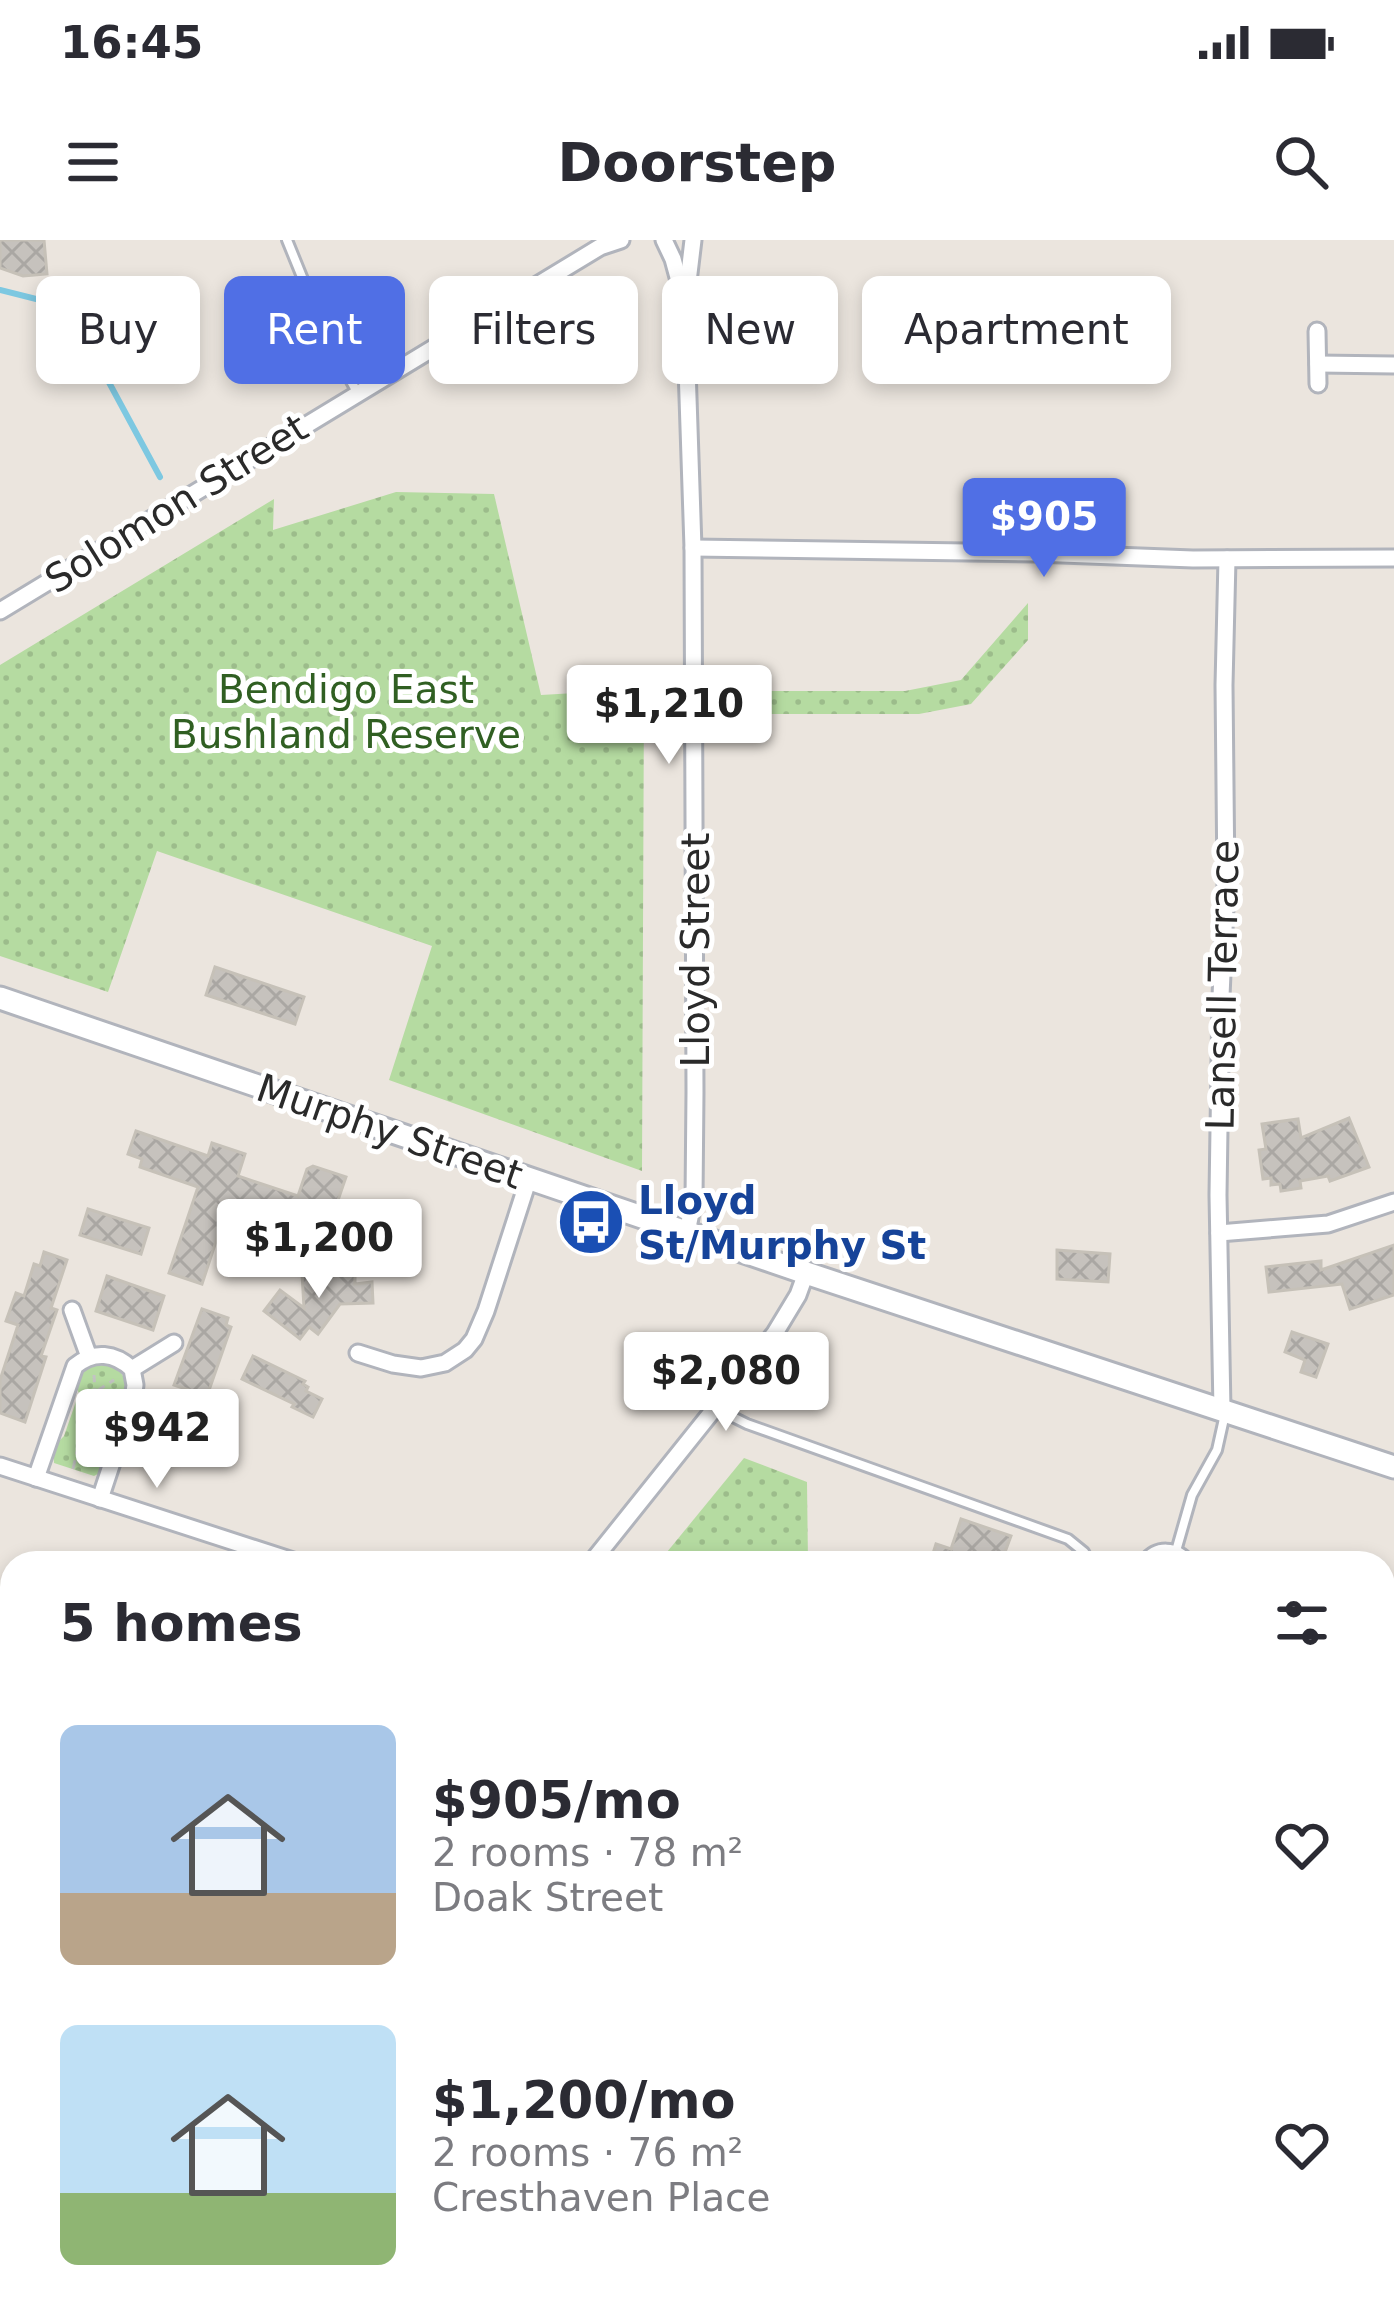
<!DOCTYPE html>
<meta charset="utf-8">
<style>
body{margin:0;font-family:"DejaVu Sans",sans-serif;background:#f7f7f7;color:#2b2b33;height:100vh;display:flex;flex-direction:column;font-size:45px;white-space:nowrap}
*{box-sizing:border-box;margin:0}
p{font-size:39px;color:#7c7c81}
.icon{flex:none;width:66px;height:66px;fill:none;stroke:currentColor;stroke-width:2;stroke-linecap:round;stroke-linejoin:round}
.map{position:relative;flex:1;overflow:hidden}
.panel{position:absolute;left:0px;top:1311px;width:1395px;height:771px;display:flex;flex-direction:column;background:#fff;border-radius:36px 36px 0 0;box-shadow:0 6px 18px #0003}
.panel>*{flex:none}
.hud{position:absolute;left:36px;top:36px;width:1323px;height:108px;display:flex;gap:24px}
.price{position:absolute;translate:-50% -102px;padding:0 27px;border-radius:12px;background:#fff;color:#222;font-size:39px;line-height:78px;filter:drop-shadow(0 3px 6px #0008)}
.price::after{content:'';position:absolute;left:50%;top:72px;width:36px;height:27px;margin-left:-18px;background:inherit;clip-path:polygon(0 0,100% 0,50% 100%)}
.price.current{background:#506fe5;color:#fff}
ul{padding:0;list-style:none}
li{display:flex;align-items:center;gap:36px;height:300px;padding:0 60px}
li span{display:grid;place-items:center;flex:none;width:336px;height:240px;border-radius:18px;color:#555}
li>.icon{margin-inline-start:auto}
span .icon{width:144px;height:144px;fill:#fffc;stroke-width:1}
li b{font-size:51px}
h2{display:flex;justify-content:space-between;align-items:center;height:144px;padding:0 60px;font-size:51px}
.chip{padding:0 42px;border-radius:18px;background:#fff;box-shadow:0 6px 18px #0003;font-size:42px;line-height:108px}
.chip.current{background:#506fe5;color:#fff}
.status{display:flex;justify-content:space-between;align-items:center;height:84px;padding:0 60px;background:#fff;direction:ltr}
.status svg{height:33px;fill:currentColor}
header{display:flex;justify-content:space-between;align-items:center;height:156px;padding:0 60px;background:#fff;font-size:54px;font-weight:700}
.map>svg:first-child{display:block}
</style>
<div class="status"><b>16:45</b><svg viewBox="0 0 49 12"><path d="M0 12V9h3v3zM5 12V6h3v6zM10 12V3h3v9zM15 12V0h3v12zM26 1h20v11H26zM47 4h2v5h-2z"/></svg></div>
<header><svg class="icon" aria-label="menu" viewBox="0 0 24 24"><path d="M4 6h16M4 12h16M4 18h16"/></svg>Doorstep<svg class="icon" aria-label="search" viewBox="0 0 24 24"><circle cx="10" cy="10" r="6"/><path d="M15 15l6 6"/></svg></header>
<div class="map">
<svg width="1394" height="2080" viewBox="0 0 1394 2080">
<defs>
<pattern id="grass-dots" width="8" height="8" patternUnits="userSpaceOnUse" patternTransform="scale(3)"><rect width="8" height="8" fill="#b5dba1"/><path d="M2 2h.1M6 6h.1" fill="none" stroke="#9cbc8b" stroke-width="1.8" stroke-linecap="round"/></pattern>
<pattern id="building-cross-hatch" width="8" height="8" patternUnits="userSpaceOnUse" patternTransform="scale(3)"><rect width="8" height="8" fill="#c6c2bd"/><path d="M0 0l8 8M0 8l8-8" fill="none" stroke="#aaa7a3"/></pattern>
</defs>
<rect width="100%" height="100%" fill="#ebe5de"/>
<polygon fill="#eae1cf" points="26,2070 640,2070 632,2080 17,2080"/>
<g fill="url(#grass-dots)">
<polygon points="396,252 494,254 541,455 644,449 642,931 389,840 432,706 157,611 108,752 0,716 0,425 274,259 273,290"/>
<polygon points="1028,363 1028,400 971,464 919,474 731,474 731,451 905,451 961,440"/>
<path d="M105,1123c20,9 24,17 21,39l-9,4 -11,32v22l-4,12 -8,4 -40,-13 -1,-16 11,-11 15,-43 -5,-9c6,-13 15,-22 31,-21z"/>
<polygon points="744,1218 807,1242 808,1323 658,1323"/>
</g>
<polygon fill="#c5e19e" points="640,2070 1037,2070 1035,2080 632,2080"/>
<g fill="none" stroke-linecap="round" stroke-linejoin="round">
<polyline stroke="#7dc8e1" stroke-width="6" points="0,50 52,63 71,72 160,237"/>
</g>
<g fill="url(#building-cross-hatch)" stroke="#c6c1b8" stroke-width="3">
<polygon points="0,0 44,0 47,34 23,36 0,28"/>
<polygon points="215,727 304,757 295,784 206,755"/>
<polygon points="1349,878 1369,927 1330,941 1328,936 1300,941 1301,948 1281,951 1280,944 1271,945 1271,938 1263,939 1259,910 1266,909 1262,884 1298,879 1301,898"/>
<polygon points="136,891 208,916 212,903 245,914 238,936 298,956 307,929 313,926 346,937 326,995 275,978 273,984 227,968 202,1044 169,1033 198,947 140,927 142,919 128,914"/>
<polygon points="88,969 149,988 141,1014 80,995"/>
<polygon points="1394,1005 1394,1055 1350,1069 1342,1044 1269,1052 1266,1027 1321,1021 1321,1030"/>
<polygon points="1057,1010 1110,1014 1108,1042 1057,1039"/>
<polygon points="44,1012 67,1020 51,1068 57,1070 41,1116 46,1117 25,1182 0,1173 0,1140 18,1085 6,1081 16,1053 24,1056 34,1024 40,1026"/>
<polygon points="355,1031 355,1044 372,1042 373,1063 340,1064 318,1094 309,1087 300,1099 264,1071 280,1050 304,1068 302,1034"/>
<polygon points="107,1036 164,1056 153,1090 96,1071"/>
<polygon points="202,1069 228,1078 226,1085 231,1087 207,1156 174,1145"/>
<polygon points="1292,1092 1328,1104 1316,1137 1301,1132 1305,1120 1285,1112"/>
<polygon points="253,1116 305,1141 303,1144 308,1147 306,1151 322,1159 313,1177 292,1167 294,1164 242,1139"/>
<polygon points="961,1279 1011,1296 1001,1323 930,1323 936,1304 951,1309"/>
</g>
<g fill="none" stroke-linecap="round" stroke-linejoin="round">
<defs>
<g id="lane">
<polyline points="287,0 326,96 357,152"/>
<polyline points="715,1168 747,1184 1068,1299 1084,1312 1090,1323"/>
<polyline points="1176,1311 1192,1255 1217,1210 1225,1174"/>
</g>
<g id="street">
<polyline points="664,0 673,19 682,52"/>
<polyline points="1317,91 1318,144"/>
<polyline points="1318,124 1394,125"/>
<polyline points="693,308 1035,313 1193,319 1394,318"/>
<polyline points="0,371 600,7 621,0"/>
<polyline points="687,992 694,959 695,852 693,308 685,67 693,0"/>
<polyline points="1219,993 1328,984 1394,962"/>
<polyline points="72,1070 89,1117"/>
<polyline points="358,1113 393,1124 421,1128 445,1123 465,1110 474,1099 486,1071 529,938"/>
<polyline points="132,1129 174,1103"/>
<polyline points="1222,1170 1218,955 1221,756 1226,645 1224,445 1227,319"/>
<polyline points="0,1226 299,1323"/>
<path d="M36,1238l39,-112c19,-16 40,-13 57,3l3,16 -2,14 -33,100"/>
<polyline points="591,1323 775,1093 798,1055 806,1033"/>
<path d="M1146,1323c11,-15 30,-14 41,0"/>
<polyline points="0,1527 12,1531"/>
<polyline points="1383,1772 1394,1774"/>
<polyline points="0,2040 12,2025"/>
<polyline points="1062,2080 1063,2070"/>
</g>
<polyline id="secondary" points="0,758 806,1033 1394,1227"/>
</defs>
<use href="#lane" stroke="#b1b4bc" stroke-width="14"/>
<use href="#street" stroke="#b1b4bc" stroke-width="21"/>
<use href="#secondary" stroke="#b1b4bc" stroke-width="27"/>
<g stroke="#c3c3c3" stroke-width="3" stroke-dasharray="9 6" stroke-linecap="butt">
<polyline points="97,1151 114,1140"/>
<polyline points="73,1229 85,1178 95,1152 94,1135"/>
</g>
<use href="#lane" stroke="#fff" stroke-width="8"/>
<use href="#street" stroke="#fff" stroke-width="15"/>
<use href="#secondary" stroke="#fff" stroke-width="21"/>
</g>
<defs>
<symbol id="bus-disc" viewBox="-11 -11 22 22"><circle r="9.5" fill="#1a4fb4" stroke="#fff"/><path d="M-5-6H5V4H4V6H2V4H-2V6H-4V4H-5ZM-3.5-4V0h7V-4ZM-3.5 1.2v1.5H-2V1.2ZM2 1.2v1.5H3.5V1.2Z" fill="#fff"/></symbol>
</defs>
<g fill-rule="evenodd">
<use href="#bus-disc" x="553" y="944" width="76" height="76"/>
</g>
<g text-anchor="middle" stroke-width="10" stroke-linejoin="round" paint-order="stroke">
<g font-size="39" fill="#2a2a2a" stroke="#fff">
<text transform="translate(176 263) rotate(-32)" y="14">Solomon Street</text>
<text transform="translate(695 710) rotate(-90)" y="14">Lloyd Street</text>
<text transform="translate(1222 745) rotate(-89)" y="14">Lansell Terrace</text>
<text transform="translate(390 891) rotate(19)" y="14">Murphy Street</text>
</g>
<g font-size="39" fill="#305f22" stroke="#fff">
<text x="346" y="463">Bendigo East<tspan x="346" dy="45">Bushland Reserve</tspan></text>
</g>
<g font-size="39" font-weight="bold" fill="#164399" stroke="#fff" text-anchor="start">
<text x="638" y="974">Lloyd<tspan x="638" dy="45">St/Murphy St</tspan></text>
</g>
</g>
</svg>
<b class="price current" style="left:1044px;top:340px">$905</b>
<b class="price" style="left:669px;top:527px">$1,210</b>
<b class="price" style="left:319px;top:1061px">$1,200</b>
<b class="price" style="left:726px;top:1194px">$2,080</b>
<b class="price" style="left:157px;top:1251px">$942</b>
<div class="hud">
<a class="chip">Buy</a>
<a class="chip current">Rent</a>
<a class="chip">Filters</a>
<a class="chip">New</a>
<a class="chip">Apartment</a>
</div>
<section class="panel">
<h2>5 homes<svg class="icon" aria-label="filters" viewBox="0 0 24 24"><path d="M4 7h16M4 17h16"/><circle cx="9" cy="7" r="2"/><circle cx="15" cy="17" r="2"/></svg></h2>
<ul>
<li><span style="background:linear-gradient(#a9c7e8 70%,#b9a48a 0)"><svg class="icon" aria-label="home" viewBox="0 0 24 24"><path d="M3 11l9-7 9 7M6 9v11h12V9"/></svg></span><div><b>$905/mo</b><p>2 rooms · 78 m²</p><p>Doak Street</p></div><svg class="icon" aria-label="heart" viewBox="0 0 24 24"><path d="M12 20l-8-8c-3-5 5-10 8-4 3-6 11-1 8 4z"/></svg></li>
<li><span style="background:linear-gradient(#bfe0f5 70%,#8fb573 0)"><svg class="icon" aria-label="home" viewBox="0 0 24 24"><path d="M3 11l9-7 9 7M6 9v11h12V9"/></svg></span><div><b>$1,200/mo</b><p>2 rooms · 76 m²</p><p>Cresthaven Place</p></div><svg class="icon" aria-label="heart" viewBox="0 0 24 24"><path d="M12 20l-8-8c-3-5 5-10 8-4 3-6 11-1 8 4z"/></svg></li>
</ul>
</section>
</div>
